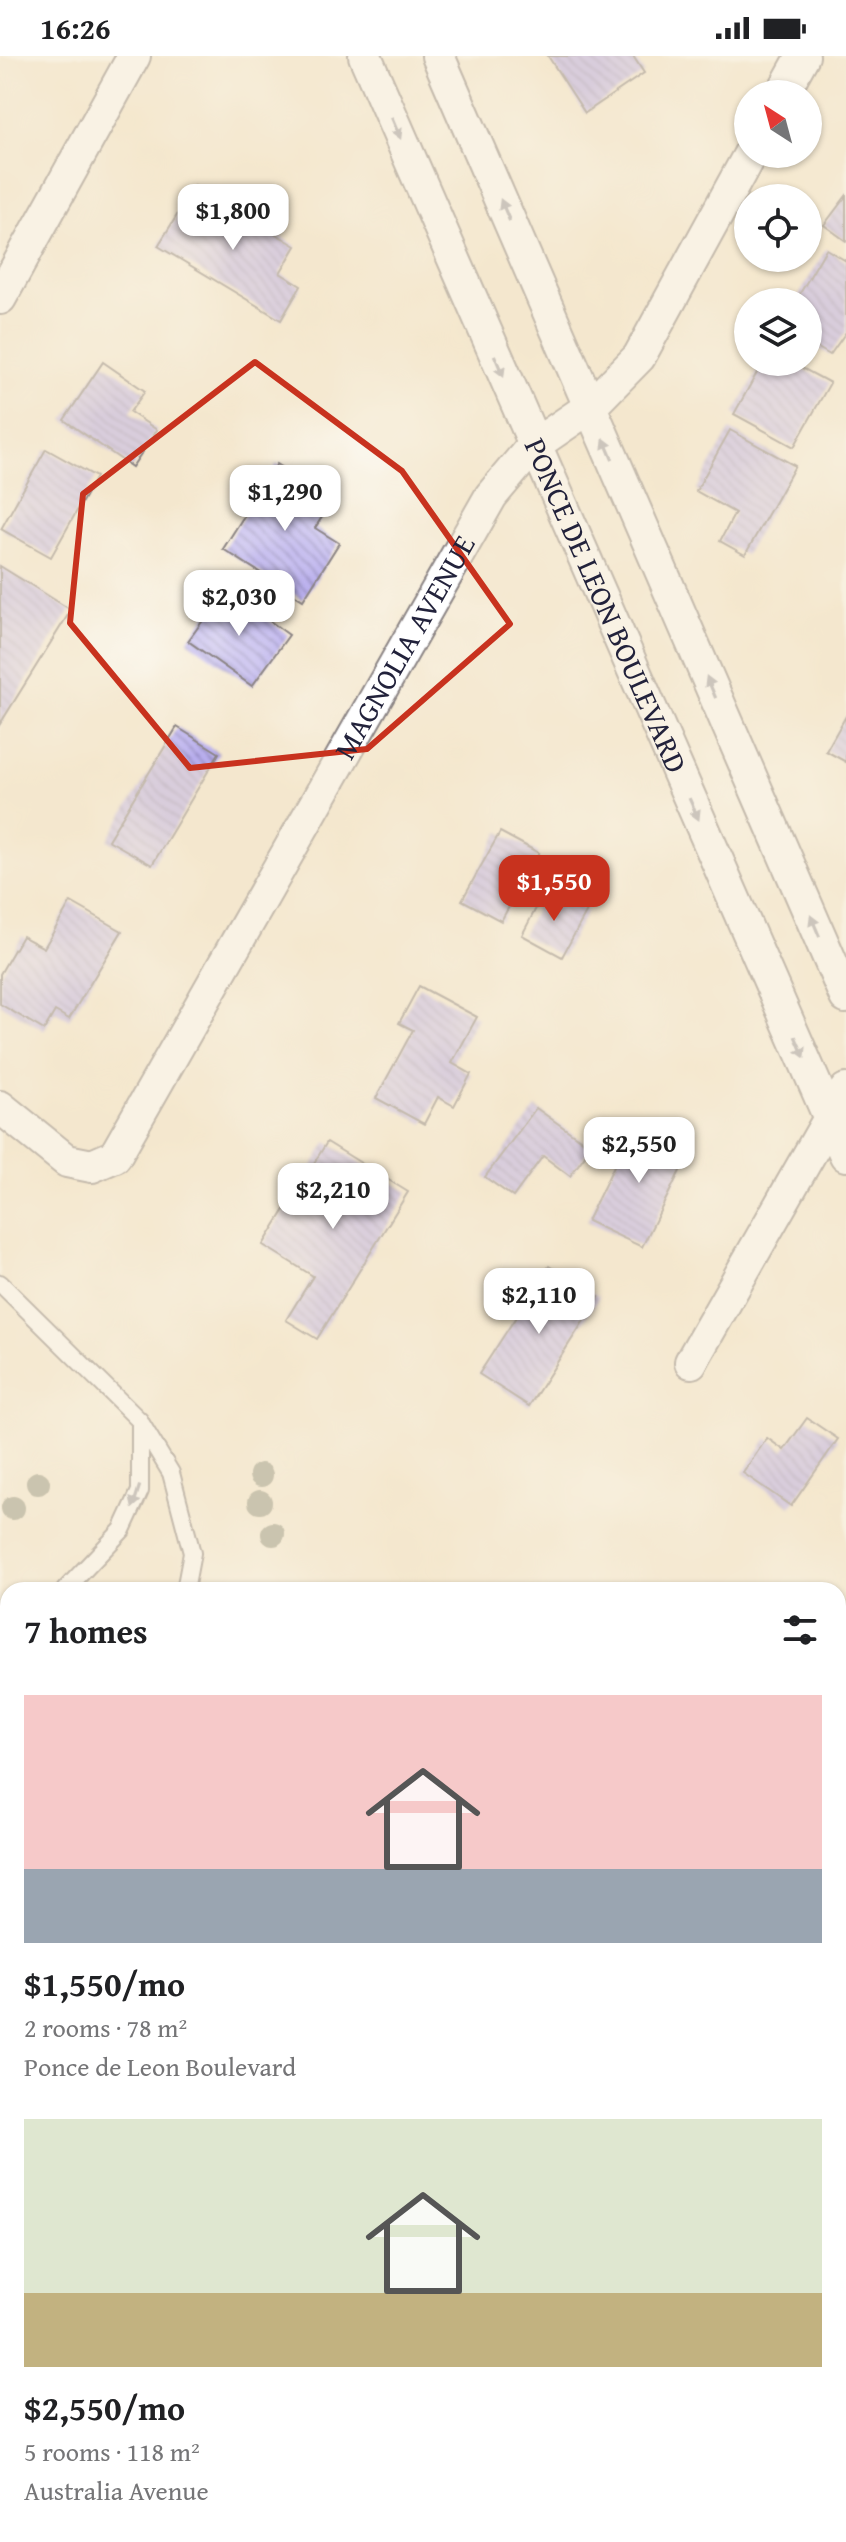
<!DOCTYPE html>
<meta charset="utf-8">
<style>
body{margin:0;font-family:"Gentium Book Plus",serif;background:#f6f6f6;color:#202124;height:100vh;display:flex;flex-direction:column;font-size:30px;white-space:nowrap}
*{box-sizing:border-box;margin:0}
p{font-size:26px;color:#757577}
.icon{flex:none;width:44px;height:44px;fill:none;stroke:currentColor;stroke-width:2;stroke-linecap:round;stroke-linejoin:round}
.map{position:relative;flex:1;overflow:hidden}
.sheet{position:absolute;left:0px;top:1526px;width:846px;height:960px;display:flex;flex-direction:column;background:#fff;border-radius:24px 24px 0 0;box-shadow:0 2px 6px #0004}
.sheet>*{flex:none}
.needle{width:52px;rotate:324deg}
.tools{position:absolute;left:734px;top:24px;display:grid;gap:16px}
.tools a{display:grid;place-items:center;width:88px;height:88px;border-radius:50%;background:#fff;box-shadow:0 2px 6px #0004;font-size:40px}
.price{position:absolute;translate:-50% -68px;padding:0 18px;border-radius:16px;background:#fff;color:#222;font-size:26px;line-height:52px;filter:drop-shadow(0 2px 4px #0008)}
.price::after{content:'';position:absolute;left:50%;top:48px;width:24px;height:18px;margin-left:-12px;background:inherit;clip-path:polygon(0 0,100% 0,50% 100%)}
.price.on{background:#c8321e;color:#fff}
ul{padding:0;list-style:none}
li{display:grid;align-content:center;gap:16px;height:424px;padding:0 24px}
li span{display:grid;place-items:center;height:248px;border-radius:0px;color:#555}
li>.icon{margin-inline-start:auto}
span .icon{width:144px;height:144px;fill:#fffc;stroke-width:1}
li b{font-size:34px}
h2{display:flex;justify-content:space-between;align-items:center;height:96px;padding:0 24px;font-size:34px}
.status{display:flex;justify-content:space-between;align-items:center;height:56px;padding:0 40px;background:#fff;direction:ltr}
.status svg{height:22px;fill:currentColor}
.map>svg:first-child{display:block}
</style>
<div class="status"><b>16:26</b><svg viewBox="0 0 49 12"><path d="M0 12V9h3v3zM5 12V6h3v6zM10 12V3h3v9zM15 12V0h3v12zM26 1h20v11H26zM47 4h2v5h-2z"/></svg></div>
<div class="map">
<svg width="846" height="2486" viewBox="0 0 846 2486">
<defs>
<pattern id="forest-firs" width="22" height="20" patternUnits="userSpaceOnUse" patternTransform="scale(2)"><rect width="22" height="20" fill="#8db971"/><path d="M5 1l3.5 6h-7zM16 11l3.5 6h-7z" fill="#73965e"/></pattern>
<pattern id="building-back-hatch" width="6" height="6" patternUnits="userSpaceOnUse" patternTransform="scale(2)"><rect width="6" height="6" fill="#b8aded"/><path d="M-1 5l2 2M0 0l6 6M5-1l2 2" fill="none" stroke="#958cc1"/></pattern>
</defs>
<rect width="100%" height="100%" fill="#fdfcf7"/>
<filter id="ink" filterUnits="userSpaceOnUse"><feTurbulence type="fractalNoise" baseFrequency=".0125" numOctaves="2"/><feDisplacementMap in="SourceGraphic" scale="16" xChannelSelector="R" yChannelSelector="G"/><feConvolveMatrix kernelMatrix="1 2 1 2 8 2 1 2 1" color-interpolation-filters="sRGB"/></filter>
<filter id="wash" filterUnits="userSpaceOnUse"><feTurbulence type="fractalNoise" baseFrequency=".006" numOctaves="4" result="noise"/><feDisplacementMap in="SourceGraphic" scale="32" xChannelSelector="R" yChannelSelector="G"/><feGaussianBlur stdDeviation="1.8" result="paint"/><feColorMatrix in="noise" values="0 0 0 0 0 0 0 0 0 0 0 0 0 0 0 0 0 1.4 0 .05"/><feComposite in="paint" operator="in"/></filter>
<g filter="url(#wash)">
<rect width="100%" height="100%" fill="#f4e7ce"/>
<polygon fill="url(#forest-firs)" stroke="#586e56" stroke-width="2" points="846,2381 846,2484 789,2486 793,2478 838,2478 838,2396"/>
<g fill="#b2d983" stroke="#6a7e5f" stroke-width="2">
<polygon points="0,2222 8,2227 8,2403 0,2418"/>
<polygon points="14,2478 664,2478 660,2486 9,2486"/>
</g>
<g id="blocks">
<g fill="url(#building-back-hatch)">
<polygon points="548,0 633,0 644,17 585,57"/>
<polygon points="195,130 296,190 280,217 301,230 281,264 158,190"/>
<polygon points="846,140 846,185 824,169"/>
<polygon points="826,193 846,205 846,276 830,299 808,286 808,246 795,246"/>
<polygon points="103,306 145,335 130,356 157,374 132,411 64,364"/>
<polygon points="763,306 791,306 830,327 794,391 734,358"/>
<polygon points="730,374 795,410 745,499 720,485 735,457 696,435"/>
<polygon points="46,393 96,421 51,501 1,473"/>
<polygon points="277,408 333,444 315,472 339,487 303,544 223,493"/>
<polygon points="0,510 71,554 0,668"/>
<polygon points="226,533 289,579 252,630 188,585"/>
<polygon points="846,660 846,706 826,695"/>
<polygon points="177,671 219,697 152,809 108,784"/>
<polygon points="500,776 539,797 501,865 462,844"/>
<polygon points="546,833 587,855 562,901 522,879"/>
<polygon points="71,846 122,875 69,963 55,955 44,974 0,948 0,918 22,880 44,892"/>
<polygon points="419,930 477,961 452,1007 471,1018 454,1050 438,1041 424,1068 376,1042 413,974 399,967"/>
<polygon points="536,1052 591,1091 570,1120 543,1100 513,1141 485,1121"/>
<polygon points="635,1067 691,1093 642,1191 587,1165"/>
<polygon points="327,1086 408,1136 317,1283 286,1264 313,1220 263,1189"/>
<polygon points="549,1210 599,1241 529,1350 479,1318"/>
<polygon points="807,1362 838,1383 791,1450 743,1417 767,1382 784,1394"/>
</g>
</g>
</g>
<g filter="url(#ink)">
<use href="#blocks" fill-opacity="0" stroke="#8b8484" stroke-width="2"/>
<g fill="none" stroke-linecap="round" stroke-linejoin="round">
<defs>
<g id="service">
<polyline points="0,1227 139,1364 171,1417 192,1497 185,1534"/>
<polyline points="65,1534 122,1474 140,1435 140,1365"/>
<polyline points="0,1602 8,1594"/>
<polyline points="0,1896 8,1896"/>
</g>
<g id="minor">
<path id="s1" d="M365,0l481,1099"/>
<polyline points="438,0 846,941"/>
<polyline points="782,38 803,0"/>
<polyline points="0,242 134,0"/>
<path id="s2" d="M0,1051l67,54 25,5 23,-10 376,-660 42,-50 57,-39 49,-50 111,-203"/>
<polyline points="691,1306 846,1034"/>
</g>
</defs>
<use href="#service" stroke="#8b8484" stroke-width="20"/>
<use href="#minor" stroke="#8b8484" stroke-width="36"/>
<use href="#service" stroke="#fff" stroke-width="16"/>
<use href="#minor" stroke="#fff" stroke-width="32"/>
</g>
<g fill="#989989">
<circle cx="261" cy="1419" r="12"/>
<circle cx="38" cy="1427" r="12"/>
<circle cx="260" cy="1446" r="12"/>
<circle cx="13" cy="1452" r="12"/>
<circle cx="273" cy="1478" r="12"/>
</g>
<defs><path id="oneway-solid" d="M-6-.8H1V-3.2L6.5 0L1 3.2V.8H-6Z" transform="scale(2)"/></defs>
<g fill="#9c9ca7">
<use href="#oneway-solid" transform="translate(396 72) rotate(67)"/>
<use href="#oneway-solid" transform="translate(505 154) rotate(-113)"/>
<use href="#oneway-solid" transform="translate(499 310) rotate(67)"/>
<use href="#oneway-solid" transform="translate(608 393) rotate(-113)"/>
<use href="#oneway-solid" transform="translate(711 631) rotate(-113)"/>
<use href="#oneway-solid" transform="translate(694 753) rotate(66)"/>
<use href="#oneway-solid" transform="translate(815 870) rotate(-113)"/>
<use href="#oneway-solid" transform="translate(800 991) rotate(66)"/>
<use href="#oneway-solid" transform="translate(136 1441) rotate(108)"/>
</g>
</g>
<path d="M0 0H846V2486H0ZM255,306l147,109 108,153 -143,125 -177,19 -120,-145 13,-129z" fill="#f4e7ce" fill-opacity=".55" fill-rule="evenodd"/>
<path fill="none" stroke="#c8321e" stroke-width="6" stroke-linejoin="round" d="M255,306l147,109 108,153 -143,125 -177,19 -120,-145 13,-129z"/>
<g text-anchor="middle" stroke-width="6" stroke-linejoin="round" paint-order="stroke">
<g font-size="30" fill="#22223b" stroke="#fdfcf7">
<text dy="10" stroke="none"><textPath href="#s1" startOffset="600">PONCE DE LEON BOULEVARD</textPath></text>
<text dy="10" stroke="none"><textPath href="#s2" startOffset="722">MAGNOLIA AVENUE</textPath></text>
</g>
</g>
</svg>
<div class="tools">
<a><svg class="needle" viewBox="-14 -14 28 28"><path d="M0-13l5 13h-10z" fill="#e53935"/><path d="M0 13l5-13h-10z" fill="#757577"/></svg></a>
<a><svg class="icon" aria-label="locate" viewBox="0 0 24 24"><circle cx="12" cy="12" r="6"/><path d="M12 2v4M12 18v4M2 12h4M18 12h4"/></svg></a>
<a><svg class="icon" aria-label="layers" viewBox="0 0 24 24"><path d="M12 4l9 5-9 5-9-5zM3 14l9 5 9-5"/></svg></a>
</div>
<b class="price" style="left:233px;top:196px">$1,800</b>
<b class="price" style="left:285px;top:477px">$1,290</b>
<b class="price" style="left:239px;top:582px">$2,030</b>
<b class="price on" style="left:554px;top:867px">$1,550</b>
<b class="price" style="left:639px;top:1129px">$2,550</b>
<b class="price" style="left:333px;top:1175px">$2,210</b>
<b class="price" style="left:539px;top:1280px">$2,110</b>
<section class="sheet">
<h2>7 homes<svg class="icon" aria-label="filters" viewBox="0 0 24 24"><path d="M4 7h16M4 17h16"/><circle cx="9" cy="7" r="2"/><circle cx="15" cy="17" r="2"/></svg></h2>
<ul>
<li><span style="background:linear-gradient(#f6c9c9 70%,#9aa5b1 0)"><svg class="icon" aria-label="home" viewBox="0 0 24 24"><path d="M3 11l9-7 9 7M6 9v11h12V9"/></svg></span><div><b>$1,550/mo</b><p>2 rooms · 78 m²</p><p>Ponce de Leon Boulevard</p></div></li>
<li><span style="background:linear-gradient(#dfe7d0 70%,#c2b280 0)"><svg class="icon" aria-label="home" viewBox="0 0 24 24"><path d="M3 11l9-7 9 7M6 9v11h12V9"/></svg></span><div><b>$2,550/mo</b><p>5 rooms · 118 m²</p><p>Australia Avenue</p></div></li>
</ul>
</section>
</div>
